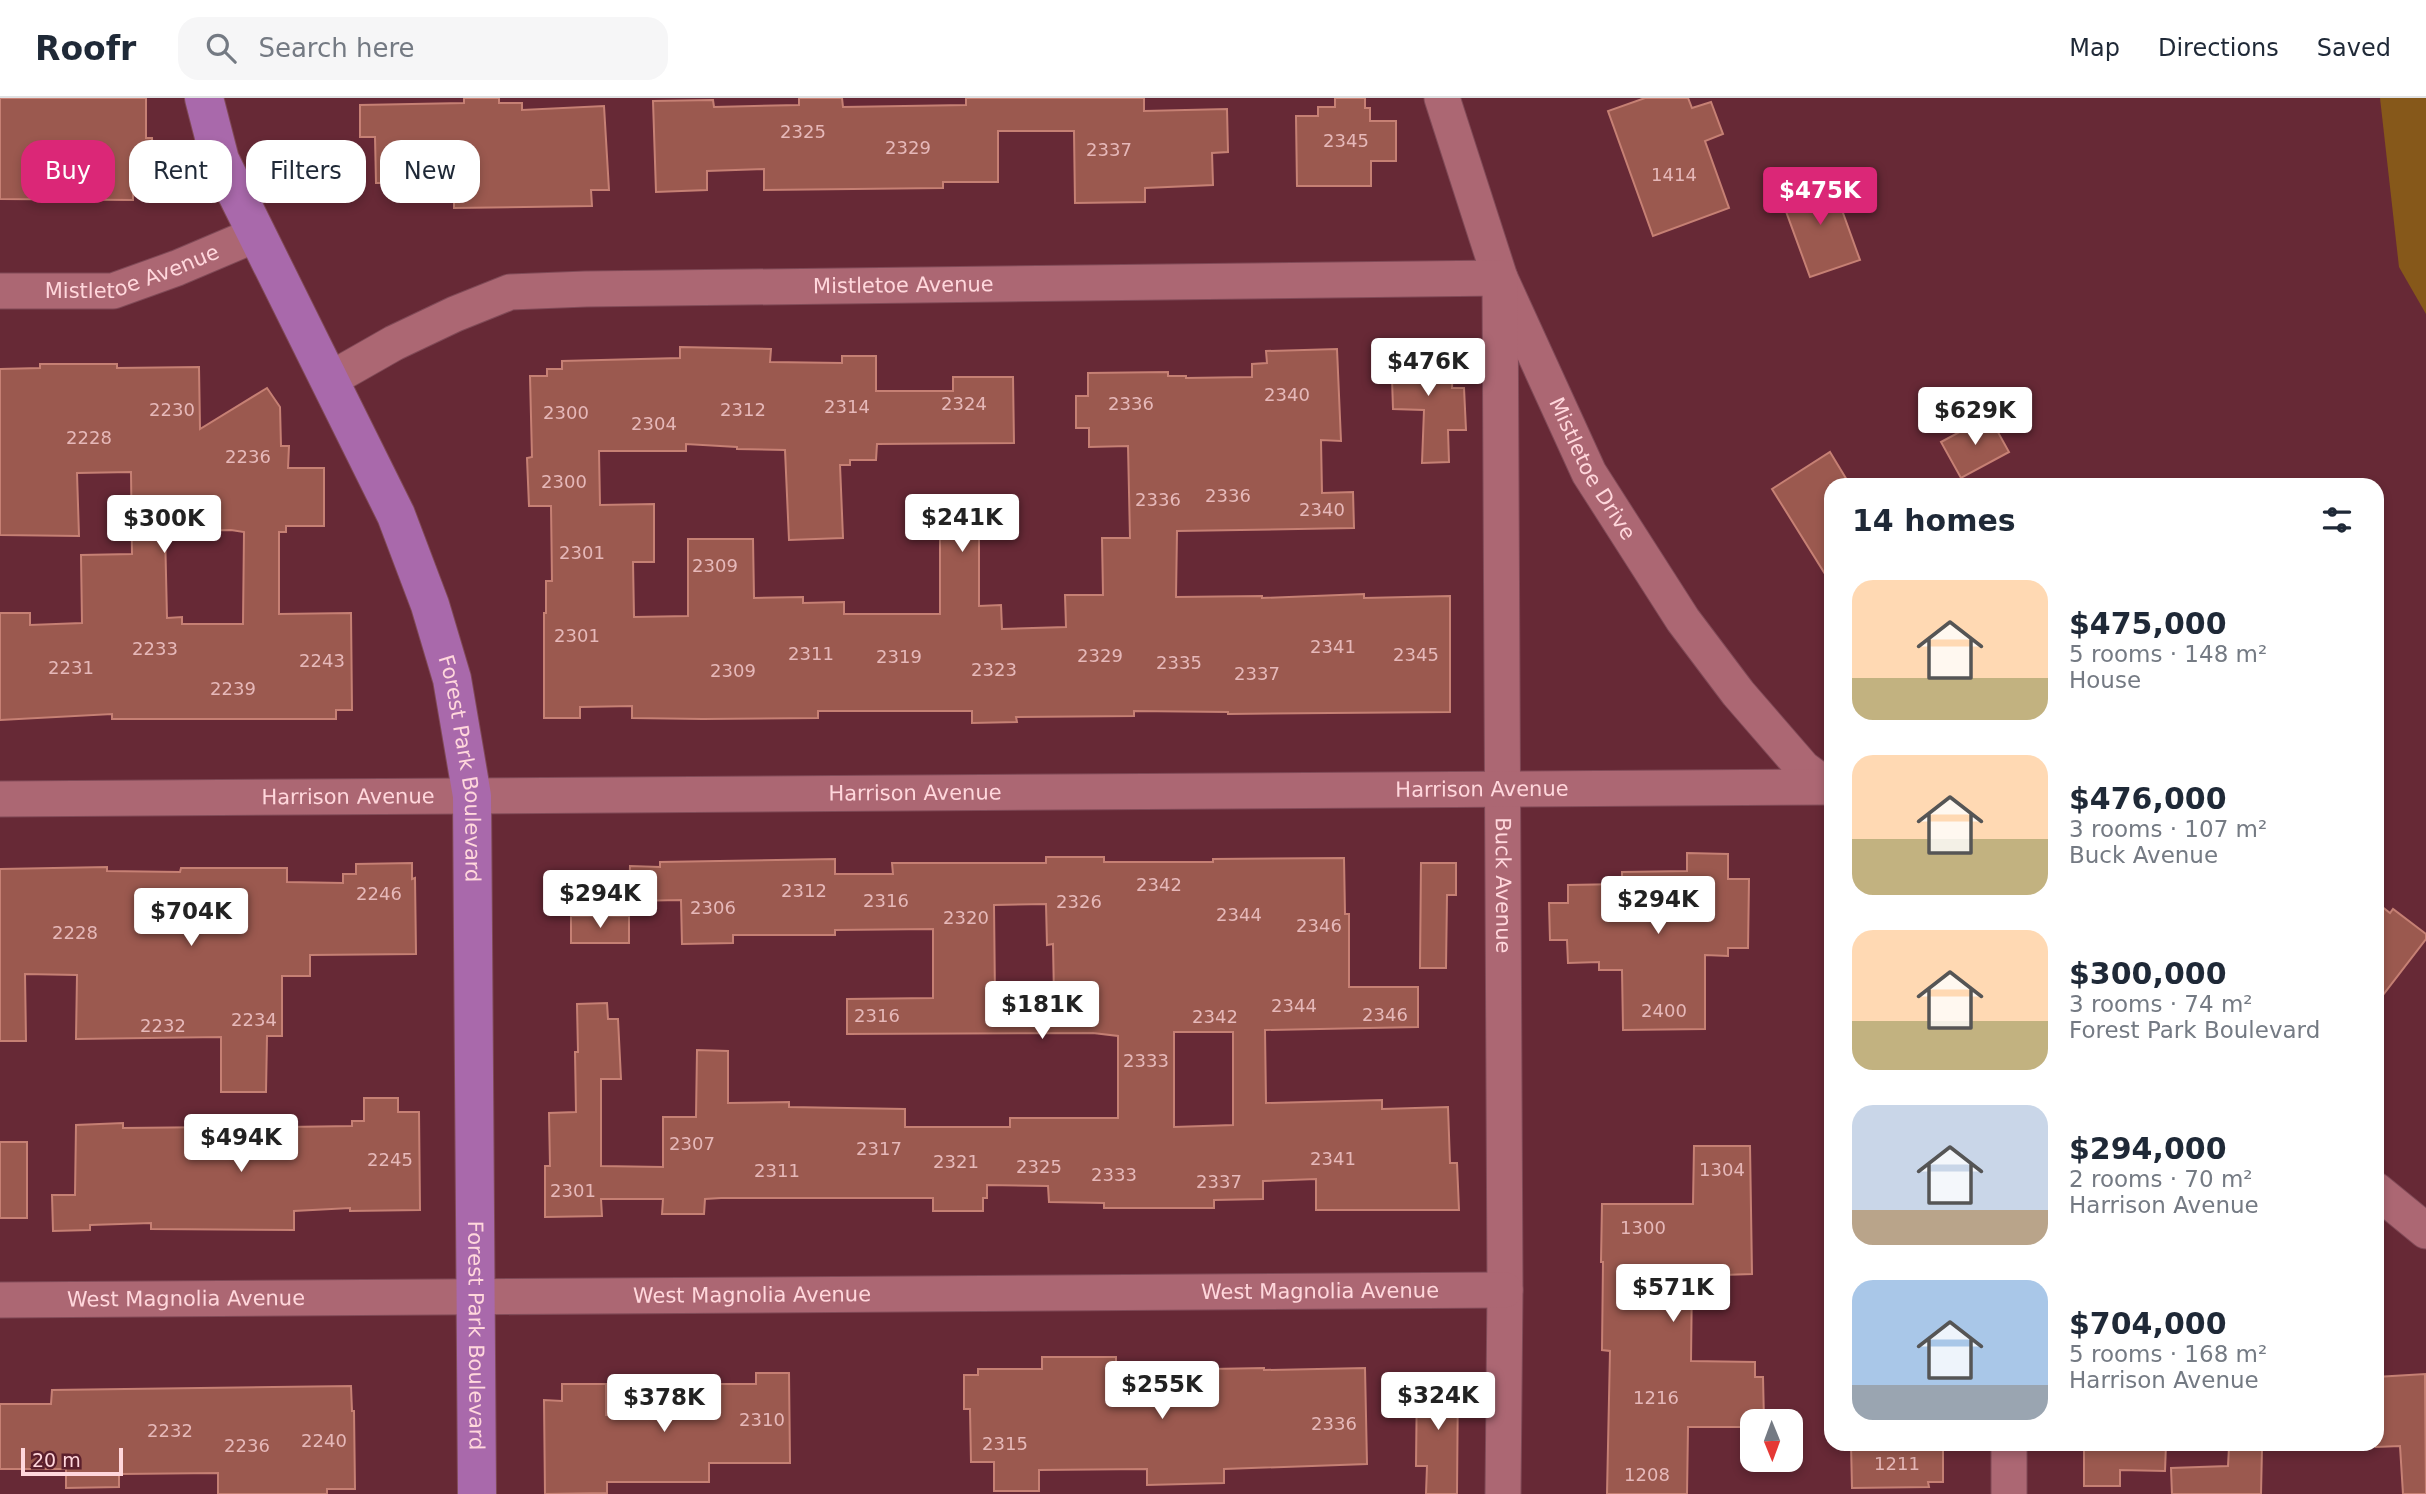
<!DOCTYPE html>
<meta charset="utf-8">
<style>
body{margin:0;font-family:"DejaVu Sans",sans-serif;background:#f6f6f7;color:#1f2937;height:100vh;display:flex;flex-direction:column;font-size:26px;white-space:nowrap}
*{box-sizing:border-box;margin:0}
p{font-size:23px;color:#747a83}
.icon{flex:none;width:38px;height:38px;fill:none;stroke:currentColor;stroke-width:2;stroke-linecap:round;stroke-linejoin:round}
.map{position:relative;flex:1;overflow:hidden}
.panel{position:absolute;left:1824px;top:380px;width:560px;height:973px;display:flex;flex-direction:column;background:#fff;border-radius:21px;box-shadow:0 4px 10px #0003}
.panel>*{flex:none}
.guide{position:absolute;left:21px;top:42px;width:665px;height:63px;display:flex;gap:14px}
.needle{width:46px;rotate:179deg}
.controls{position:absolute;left:1740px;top:1311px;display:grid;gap:14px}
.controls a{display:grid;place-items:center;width:63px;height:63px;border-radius:14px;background:#fff;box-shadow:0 4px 10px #0003;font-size:35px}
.scale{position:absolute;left:21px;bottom:18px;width:102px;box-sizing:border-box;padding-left:7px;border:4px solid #ffd7dc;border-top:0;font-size:19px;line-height:24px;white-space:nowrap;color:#ffd7dc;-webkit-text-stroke:5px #5b1f2c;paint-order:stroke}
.price{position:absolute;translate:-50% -60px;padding:0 16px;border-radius:7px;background:#fff;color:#222;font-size:23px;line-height:46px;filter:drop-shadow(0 2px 4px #0008)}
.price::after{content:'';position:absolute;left:50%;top:42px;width:21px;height:16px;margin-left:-10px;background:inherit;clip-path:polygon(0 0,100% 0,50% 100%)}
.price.on{background:#db2777;color:#fff}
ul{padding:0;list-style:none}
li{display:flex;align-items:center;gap:21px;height:175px;padding:0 28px}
li span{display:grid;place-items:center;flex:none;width:196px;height:140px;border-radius:21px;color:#555}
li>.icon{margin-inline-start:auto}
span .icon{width:84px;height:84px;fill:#fffc;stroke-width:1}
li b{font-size:30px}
h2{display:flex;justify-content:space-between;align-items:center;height:84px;padding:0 28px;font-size:30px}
.pill{padding:0 24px;border-radius:21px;background:#fff;box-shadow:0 4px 10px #0003;font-size:24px;line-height:63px}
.pill.on{background:#db2777;color:#fff}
header{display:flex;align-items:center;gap:42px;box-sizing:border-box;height:98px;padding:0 35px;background:#fff;border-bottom:2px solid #e0e1e3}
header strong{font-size:33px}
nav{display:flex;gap:38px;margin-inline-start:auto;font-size:24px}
.search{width:490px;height:63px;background:#f6f6f7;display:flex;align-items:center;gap:18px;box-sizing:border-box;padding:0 24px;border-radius:21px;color:#747a83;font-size:26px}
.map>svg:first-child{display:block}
</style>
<header>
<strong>Roofr</strong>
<div class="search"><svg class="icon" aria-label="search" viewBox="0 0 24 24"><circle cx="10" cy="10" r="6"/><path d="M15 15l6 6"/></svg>Search here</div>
<nav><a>Map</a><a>Directions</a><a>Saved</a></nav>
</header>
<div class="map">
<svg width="2426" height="1396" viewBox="0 0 2426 1396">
<rect width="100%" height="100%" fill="#672936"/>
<polygon fill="#86581a" points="2380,0 2426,0 2426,216 2399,169"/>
<g fill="#9b594f" stroke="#c68074" stroke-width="2" fill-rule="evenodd">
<polygon points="0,0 146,0 146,40 152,40 153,78 144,78 144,98 133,97 133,102 0,101"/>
<polygon points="464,0 499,0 499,5 522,5 522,12 604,8 609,92 591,92 592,108 454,110 454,97 389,100 388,85 376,85 375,39 360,39 360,7 464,5"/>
<polygon points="799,0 842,0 843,9 966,7 966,0 1144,0 1144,13 1227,11 1228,54 1212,55 1213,87 1145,90 1145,104 1075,105 1074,33 998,33 998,84 943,84 943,90 764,92 764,71 707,73 707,92 656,94 653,3 713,2 714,9 799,7"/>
<polygon points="1335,0 1365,0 1365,10 1370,10 1370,23 1396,23 1396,63 1371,63 1371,88 1297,88 1296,18 1318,18 1318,9 1335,9"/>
<polygon points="1645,0 1688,0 1692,10 1711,4 1723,36 1705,43 1729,110 1653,138 1608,13"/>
<polygon points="1830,79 1860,162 1810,179 1780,97"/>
<polygon points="680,249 771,251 770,264 842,265 842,258 876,258 876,293 953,293 953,279 1013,279 1014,345 877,346 876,362 850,362 850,367 840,367 843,440 789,442 785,352 737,351 737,349 686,346 686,353 599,353 600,407 654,406 654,464 633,464 634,519 688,518 688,441 753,441 754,500 803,499 803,505 844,504 844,516 940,516 940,410 979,409 978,400 1015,399 1016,430 979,431 979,508 1001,507 1002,531 1066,529 1065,497 1103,497 1102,440 1130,440 1128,348 1089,349 1089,330 1076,330 1076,298 1088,298 1088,275 1168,274 1168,278 1186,278 1186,280 1252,279 1252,266 1267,265 1266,253 1337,251 1341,343 1321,342 1322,395 1353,394 1354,430 1177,433 1176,499 1262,498 1262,500 1364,496 1364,500 1450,498 1450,614 1228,616 1228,614 1134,613 1134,618 1016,619 1017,624 972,625 972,613 818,613 818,620 703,621 632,620 632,608 580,609 580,620 544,620 544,515 546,515 546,483 552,483 551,408 529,408 527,360 532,359 530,278 547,278 547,271 562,271 562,263 680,260"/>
<polygon points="1391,250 1434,251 1433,268 1453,268 1452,290 1464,290 1466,332 1448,332 1449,364 1422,365 1424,312 1393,311"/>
<path d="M40,266h77v4l82,-1 1,62 67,-41 13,19 1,39h8l-1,22h36v58h-38v6h-7v82l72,-1 1,97h-16v9h-224v-5l-112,6v-107h30v12l52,-2 -1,-68 51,-1 -1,-82 -54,1 2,63 -79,-1v-166l40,-1zM231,432l13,2 -1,92h-61v-7l-15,1 -2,-87z"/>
<polygon points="1989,318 2009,354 1961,380 1941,344"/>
<polygon points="1830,354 1850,387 1830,387 1830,484 1772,391"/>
<polygon points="1687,755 1728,756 1728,781 1749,781 1748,850 1728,850 1728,858 1705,857 1705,931 1623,932 1622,872 1599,872 1599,864 1568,865 1567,842 1550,842 1549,805 1568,805 1568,787 1622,786 1622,774 1687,773"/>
<path d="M1046,759h58v5h109v-3l131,-1 1,56h4v73h69v40l-153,3 1,73 116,-3v9l66,-2 2,56h7l2,47h-143v-31l-53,2v18l-49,1v8h-110v-5l-55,-1 -1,-16 -61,-1v13h-4v13h-50v-13h-212l-16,1 -1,15h-42l1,-15h-62l1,17 -57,1v-51h5l-1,-53 27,-1 -1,-60h3l-1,-48 30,-1 1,16h10l3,60h-20v87l62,1v-50h33l1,-67 31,1v52l61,-1v5l116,2v18h105v-9h108v-82l-25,-3 -246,1v-35l86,-1v-69l-98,1v5h-102v8l-51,1 -1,-44 -52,1 1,-35 30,1v-5l175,-3v15h58l-1,-11h154zM1046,806l1,41 6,-1 1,53 -59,1 -1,-93zM1174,934h59v93l-59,2z"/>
<polygon points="412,765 412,781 415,780 416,856 310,857 310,878 282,878 282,938 267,938 266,994 221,994 221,939 76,941 77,877 25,876 26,943 0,943 0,771 107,769 107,773 180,774 181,770 287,770 287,784 343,785 343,776 356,776 356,766"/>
<polygon points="1421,765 1456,765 1456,797 1447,797 1446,870 1420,870"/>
<polygon points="2376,804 2390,815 2393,811 2426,836 2426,841 2376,906"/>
<rect x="571" y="818" width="58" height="27"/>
<polygon points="364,1000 398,1000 398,1014 419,1014 420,1112 350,1113 350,1110 294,1113 294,1132 151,1131 151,1125 90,1127 90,1132 53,1133 52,1097 75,1097 76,1027 123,1025 123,1030 218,1029 218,1049 287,1048 287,1029 352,1028 352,1023 364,1023"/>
<rect x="0" y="1044" width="27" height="76"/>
<polygon points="1694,1048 1750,1048 1752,1176 1692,1178 1691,1263 1755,1264 1755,1279 1763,1279 1764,1323 1752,1323 1752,1329 1688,1329 1687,1396 1607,1396 1610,1253 1602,1252 1603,1164 1601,1164 1602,1106 1693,1106"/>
<polygon points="1042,1259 1116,1259 1116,1276 1211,1275 1211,1271 1264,1270 1264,1272 1365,1270 1367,1366 1224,1371 1224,1385 1147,1387 1147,1371 1039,1372 1039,1393 994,1393 994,1364 971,1364 970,1311 964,1311 964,1277 978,1277 978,1271 1042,1271"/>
<polygon points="756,1275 789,1275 790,1365 709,1365 709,1384 607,1384 607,1395 545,1396 544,1302 562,1303 562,1286 606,1286 606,1317 661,1316 661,1286 756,1286"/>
<polygon points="2425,1276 2426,1396 2403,1396 2400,1348 2376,1349 2376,1279"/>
<polygon points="1417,1278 1458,1279 1457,1396 1426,1396 1427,1368 1416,1368"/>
<polygon points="351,1288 352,1313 354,1313 355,1391 327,1391 327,1396 218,1396 218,1375 119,1376 119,1389 66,1390 66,1371 0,1371 0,1306 51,1306 52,1292"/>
<polygon points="1851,1346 1930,1346 1930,1348 1943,1348 1943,1384 1928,1384 1929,1389 1852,1390"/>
<polygon points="2099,1346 2166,1346 2165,1373 2120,1372 2120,1388 2084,1388 2084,1348 2099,1349"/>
<polygon points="2229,1349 2262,1350 2261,1396 2172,1396 2171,1370 2228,1368"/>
</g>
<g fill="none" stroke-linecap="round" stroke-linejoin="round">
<defs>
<g id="minor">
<path id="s1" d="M1442,0l58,180 89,195 94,147 55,73 65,75 27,20"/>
<path id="s2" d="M0,193h113l64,-23 80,-34"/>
<path id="s3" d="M329,282l65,-37 61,-29 55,-22 76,-3 914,-11 5,1012 -2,204"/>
<path id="s4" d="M0,701l1829,-12"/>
<polyline points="2376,1092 2426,1133"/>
<path id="s5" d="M0,1202l1505,-10"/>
<polyline points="2009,1346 2009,1396"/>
</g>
<g id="major">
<path id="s6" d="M204,0l16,62 176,355 34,90 22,74 20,117 5,698"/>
</g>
</defs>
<use href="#minor" stroke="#804a57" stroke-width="37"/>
<use href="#major" stroke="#804a57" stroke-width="40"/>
<use href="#minor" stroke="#ac6773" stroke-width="35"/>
<use href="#major" stroke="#a969ab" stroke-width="38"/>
</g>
<g text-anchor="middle" stroke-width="7" stroke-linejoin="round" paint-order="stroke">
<g font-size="18" fill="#e6b8b9">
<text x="803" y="40">2325</text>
<text x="1346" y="49">2345</text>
<text x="908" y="56">2329</text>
<text x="1109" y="58">2337</text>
<text x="1674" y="83">1414</text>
<text x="1287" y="303">2340</text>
<text x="964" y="312">2324</text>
<text x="1131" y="312">2336</text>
<text x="847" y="315">2314</text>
<text x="172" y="318">2230</text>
<text x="743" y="318">2312</text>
<text x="566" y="321">2300</text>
<text x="654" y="332">2304</text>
<text x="89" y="346">2228</text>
<text x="248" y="365">2236</text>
<text x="564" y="390">2300</text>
<text x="1228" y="404">2336</text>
<text x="1158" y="408">2336</text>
<text x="1322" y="418">2340</text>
<text x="582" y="461">2301</text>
<text x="715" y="474">2309</text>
<text x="577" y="544">2301</text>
<text x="1333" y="555">2341</text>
<text x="155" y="557">2233</text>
<text x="811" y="562">2311</text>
<text x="1416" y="563">2345</text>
<text x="1100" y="564">2329</text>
<text x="899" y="565">2319</text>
<text x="322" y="569">2243</text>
<text x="1179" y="571">2335</text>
<text x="71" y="576">2231</text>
<text x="994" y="578">2323</text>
<text x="733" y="579">2309</text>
<text x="1257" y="582">2337</text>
<text x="233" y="597">2239</text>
<text x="1159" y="793">2342</text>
<text x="804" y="799">2312</text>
<text x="379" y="802">2246</text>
<text x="886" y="809">2316</text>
<text x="1079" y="810">2326</text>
<text x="713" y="816">2306</text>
<text x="1239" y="823">2344</text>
<text x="966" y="826">2320</text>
<text x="1319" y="834">2346</text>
<text x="75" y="841">2228</text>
<text x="1294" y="914">2344</text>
<text x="1664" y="919">2400</text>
<text x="1385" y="923">2346</text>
<text x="877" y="924">2316</text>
<text x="1215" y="925">2342</text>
<text x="254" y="928">2234</text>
<text x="163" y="934">2232</text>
<text x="1146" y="969">2333</text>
<text x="692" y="1052">2307</text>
<text x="879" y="1057">2317</text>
<text x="1333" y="1067">2341</text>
<text x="390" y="1068">2245</text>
<text x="956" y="1070">2321</text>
<text x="1039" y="1075">2325</text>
<text x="1722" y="1078">1304</text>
<text x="777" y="1079">2311</text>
<text x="1114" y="1083">2333</text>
<text x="1219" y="1090">2337</text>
<text x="573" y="1099">2301</text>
<text x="1643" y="1136">1300</text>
<text x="1656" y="1306">1216</text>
<text x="762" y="1328">2310</text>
<text x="1334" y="1332">2336</text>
<text x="170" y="1339">2232</text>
<text x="324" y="1349">2240</text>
<text x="1005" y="1352">2315</text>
<text x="247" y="1354">2236</text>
<text x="1897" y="1372">1211</text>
<text x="1647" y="1383">1208</text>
</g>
<g font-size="21" fill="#ffd7dc" stroke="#5b1f2c">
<text dy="7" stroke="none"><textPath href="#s2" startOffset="135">Mistletoe Avenue</textPath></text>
<text dy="7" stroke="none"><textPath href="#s3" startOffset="595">Mistletoe Avenue</textPath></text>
<text dy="7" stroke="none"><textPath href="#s1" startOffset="401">Mistletoe Drive</textPath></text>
<text dy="7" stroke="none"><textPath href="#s6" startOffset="724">Forest Park Boulevard</textPath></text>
<text dy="7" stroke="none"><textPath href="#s4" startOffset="1482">Harrison Avenue</textPath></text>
<text dy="7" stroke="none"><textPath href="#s4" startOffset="915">Harrison Avenue</textPath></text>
<text dy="7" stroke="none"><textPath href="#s4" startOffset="348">Harrison Avenue</textPath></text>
<text dy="7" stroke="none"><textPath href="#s3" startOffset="1799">Buck Avenue</textPath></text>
<text dy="7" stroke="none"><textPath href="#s5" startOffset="1320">West Magnolia Avenue</textPath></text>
<text dy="7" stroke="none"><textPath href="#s5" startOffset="752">West Magnolia Avenue</textPath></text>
<text dy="7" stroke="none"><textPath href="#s5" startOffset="186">West Magnolia Avenue</textPath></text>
<text dy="7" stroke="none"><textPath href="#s6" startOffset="1292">Forest Park Boulevard</textPath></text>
</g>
</g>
</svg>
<div class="controls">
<a><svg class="needle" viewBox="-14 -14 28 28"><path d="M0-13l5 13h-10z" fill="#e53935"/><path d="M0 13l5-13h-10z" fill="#747a83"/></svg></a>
</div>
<div class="scale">20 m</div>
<b class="price on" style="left:1820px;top:129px">$475K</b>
<b class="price" style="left:1428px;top:300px">$476K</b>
<b class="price" style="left:1975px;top:349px">$629K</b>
<b class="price" style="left:962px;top:456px">$241K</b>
<b class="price" style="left:164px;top:457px">$300K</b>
<b class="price" style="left:600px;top:832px">$294K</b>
<b class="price" style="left:1658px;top:838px">$294K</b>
<b class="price" style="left:191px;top:850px">$704K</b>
<b class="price" style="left:1042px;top:943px">$181K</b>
<b class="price" style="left:241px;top:1076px">$494K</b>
<b class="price" style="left:1673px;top:1226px">$571K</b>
<b class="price" style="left:1162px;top:1323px">$255K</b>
<b class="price" style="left:1438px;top:1334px">$324K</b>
<b class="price" style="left:664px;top:1336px">$378K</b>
<div class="guide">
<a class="pill on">Buy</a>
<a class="pill">Rent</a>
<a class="pill">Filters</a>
<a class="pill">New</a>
</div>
<section class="panel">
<h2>14 homes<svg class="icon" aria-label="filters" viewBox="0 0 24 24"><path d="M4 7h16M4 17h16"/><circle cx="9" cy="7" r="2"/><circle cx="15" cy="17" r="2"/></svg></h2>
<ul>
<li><span style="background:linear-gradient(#ffd9b3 70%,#c2b280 0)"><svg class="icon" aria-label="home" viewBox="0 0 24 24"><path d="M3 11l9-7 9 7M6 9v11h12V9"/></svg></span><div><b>$475,000</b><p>5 rooms · 148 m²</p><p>House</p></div></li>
<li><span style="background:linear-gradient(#ffd9b3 60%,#c2b280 0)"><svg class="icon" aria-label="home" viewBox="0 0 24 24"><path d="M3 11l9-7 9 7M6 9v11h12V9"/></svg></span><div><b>$476,000</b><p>3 rooms · 107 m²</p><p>Buck Avenue</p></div></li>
<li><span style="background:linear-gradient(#ffd9b3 65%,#c2b280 0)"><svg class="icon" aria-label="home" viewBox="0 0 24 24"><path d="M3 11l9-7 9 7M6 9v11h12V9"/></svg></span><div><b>$300,000</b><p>3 rooms · 74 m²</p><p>Forest Park Boulevard</p></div></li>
<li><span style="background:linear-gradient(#c9d6e8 75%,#b9a48a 0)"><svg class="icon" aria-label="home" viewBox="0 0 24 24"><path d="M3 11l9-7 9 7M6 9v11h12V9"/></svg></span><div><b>$294,000</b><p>2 rooms · 70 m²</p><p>Harrison Avenue</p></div></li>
<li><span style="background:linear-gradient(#a9c7e8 75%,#9aa5b1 0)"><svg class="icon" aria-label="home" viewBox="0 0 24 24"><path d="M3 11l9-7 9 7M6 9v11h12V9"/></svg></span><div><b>$704,000</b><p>5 rooms · 168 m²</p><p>Harrison Avenue</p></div></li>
</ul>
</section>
</div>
